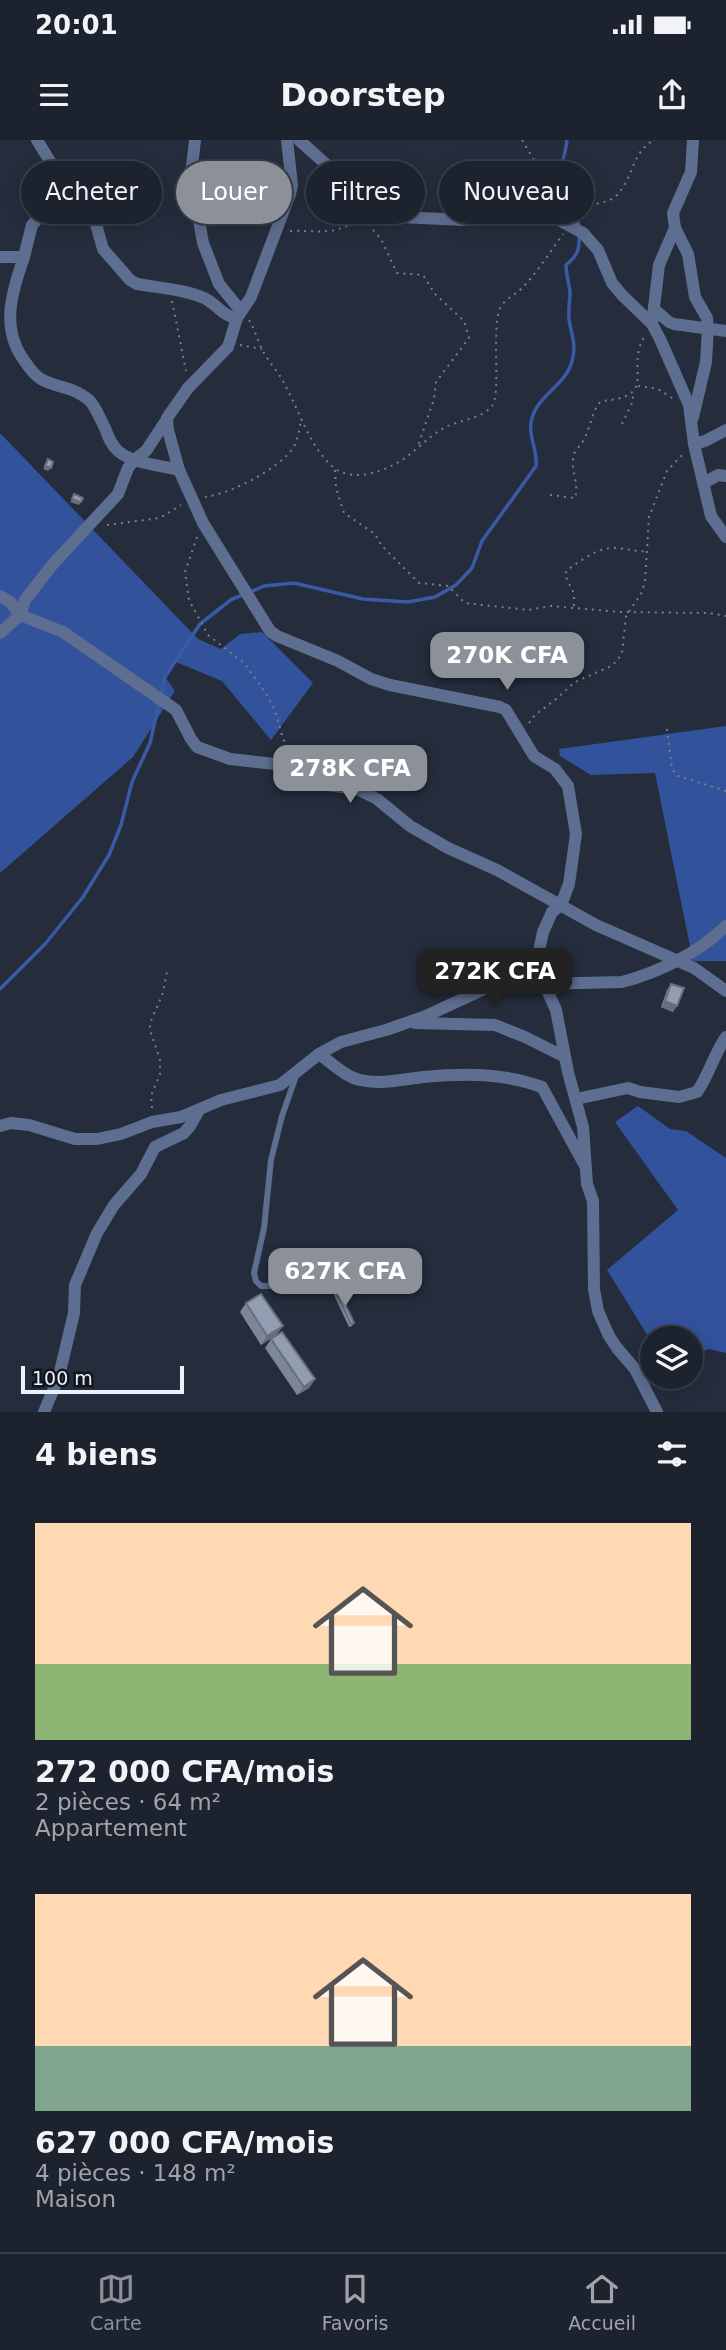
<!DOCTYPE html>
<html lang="fr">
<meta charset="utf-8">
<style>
body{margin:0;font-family:"DejaVu Sans",sans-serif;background:#292f3a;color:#f1f3f6;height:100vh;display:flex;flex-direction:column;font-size:26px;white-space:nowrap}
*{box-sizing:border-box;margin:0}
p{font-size:23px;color:#a0a4aa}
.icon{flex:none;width:38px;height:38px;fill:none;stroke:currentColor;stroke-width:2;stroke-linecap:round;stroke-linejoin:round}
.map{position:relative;height:1272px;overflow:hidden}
.side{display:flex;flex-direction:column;background:#1c222e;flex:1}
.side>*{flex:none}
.top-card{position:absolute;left:21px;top:21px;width:684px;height:63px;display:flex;gap:14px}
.tools{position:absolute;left:640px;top:1186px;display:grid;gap:14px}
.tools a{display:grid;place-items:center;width:63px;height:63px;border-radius:50%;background:#1c222e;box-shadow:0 4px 18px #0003,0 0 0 2px #3a3f4a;font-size:35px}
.scale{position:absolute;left:21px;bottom:18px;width:163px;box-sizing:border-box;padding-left:7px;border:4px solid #ecf2fd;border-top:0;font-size:19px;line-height:24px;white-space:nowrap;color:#ecf2fd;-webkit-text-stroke:5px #11151c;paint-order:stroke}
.price{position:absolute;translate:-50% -60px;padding:0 16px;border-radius:14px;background:#8c9099;color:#fff;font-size:23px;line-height:46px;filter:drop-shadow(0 2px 4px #0008)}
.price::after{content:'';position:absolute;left:50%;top:42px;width:21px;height:16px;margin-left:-10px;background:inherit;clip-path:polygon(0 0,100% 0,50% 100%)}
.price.current{background:#222;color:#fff}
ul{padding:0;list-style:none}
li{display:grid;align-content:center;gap:14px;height:371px;padding:0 35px}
li span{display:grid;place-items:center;height:217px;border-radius:0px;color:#555}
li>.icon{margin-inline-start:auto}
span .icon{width:126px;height:126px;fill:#fffc;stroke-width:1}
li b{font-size:30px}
h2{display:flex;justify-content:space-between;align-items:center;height:84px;padding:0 35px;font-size:30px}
.pill{padding:0 24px;border-radius:32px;background:#1c222e;box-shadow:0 4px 18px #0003,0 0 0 2px #3a3f4a;font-size:24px;line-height:63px}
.pill.current{background:#8c9099;color:#fff}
.status{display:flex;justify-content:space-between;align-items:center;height:49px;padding:0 35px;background:#1c222e;direction:ltr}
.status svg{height:19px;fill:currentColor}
header{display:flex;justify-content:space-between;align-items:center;height:91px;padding:0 35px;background:#1c222e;font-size:32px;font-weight:600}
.tabs{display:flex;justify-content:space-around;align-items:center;height:98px;border-top:2px solid #3a3f4a;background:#1c222e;font-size:19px;color:#a0a4aa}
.tabs a{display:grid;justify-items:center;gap:4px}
.tabs .current{color:#8c9099}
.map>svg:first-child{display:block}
</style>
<div class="status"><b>20:01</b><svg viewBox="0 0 49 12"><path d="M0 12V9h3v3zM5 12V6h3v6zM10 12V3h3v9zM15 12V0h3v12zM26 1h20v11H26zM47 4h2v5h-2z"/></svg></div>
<header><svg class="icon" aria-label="menu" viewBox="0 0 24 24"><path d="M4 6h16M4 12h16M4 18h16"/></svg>Doorstep<svg class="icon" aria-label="share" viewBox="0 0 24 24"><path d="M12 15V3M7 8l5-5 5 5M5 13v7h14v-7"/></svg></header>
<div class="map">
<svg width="726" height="1272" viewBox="0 0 726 1272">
<rect width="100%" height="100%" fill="#252d3d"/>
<g fill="#33529c">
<polygon points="0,293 198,499 221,509 240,494 262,492 313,543 271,600 222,541 176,522 165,537 175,551 133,617 0,733"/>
<polygon points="726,586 726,821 693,821 655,633 591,635 560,616 559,609"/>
<polygon points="638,966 670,989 686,991 726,1018 726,1213 709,1209 691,1215 691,1199 653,1199 653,1204 607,1130 678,1070 615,982"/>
</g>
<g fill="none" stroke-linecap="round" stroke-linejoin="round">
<g stroke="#3a5aa5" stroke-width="3.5">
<path d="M567,0c-1,14 -8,26 -6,40 2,18 16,28 18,47"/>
<path d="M250,452l14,-6 30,-3 69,16 45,3 27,-5 21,-12 16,-17 10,-27 54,-75c2,-16 -9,-31 -4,-48 6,-23 34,-33 40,-57 5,-16 -1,-27 -3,-42 -1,-9 1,-18 1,-27 -1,-9 -4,-18 -4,-27 11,-9 14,-15 13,-30"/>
<polyline points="0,849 46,803 83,757 109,715 121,685 132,642 150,603 165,537 200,484 232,459 243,455"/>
</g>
<g stroke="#777e8c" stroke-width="2" stroke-dasharray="2 5" stroke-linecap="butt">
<polyline points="522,0 536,23 548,64"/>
<path d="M571,73c11,-13 33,-5 46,-18 17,-18 14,-42 37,-55"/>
<polyline points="373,90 381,99 397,133 423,135 435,154 464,181 469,198 436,242 434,259 418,306"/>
<path d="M290,91c23,-1 39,4 59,-6"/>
<polyline points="172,161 186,231"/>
<path d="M249,180c6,9 8,20 13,29 6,13 17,23 23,36 15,27 24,61 48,82 19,16 50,5 69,-7 15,-10 27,-24 42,-32 14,-8 38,-9 48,-22 9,-13 0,-72 7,-95 4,-12 14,-14 22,-22 16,-16 29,-37 42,-55"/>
<polyline points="240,205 262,209"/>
<polyline points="638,246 658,249 672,258"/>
<polyline points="622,284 633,261 633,254"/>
<polyline points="335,330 336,348 344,373 375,394 381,405 419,443 448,446 465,463 528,470 551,466 620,472 709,473 726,476"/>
<path d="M550,355l25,3c4,-13 -3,-25 -2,-38 0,-9 6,-12 10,-19 8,-13 8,-29 18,-40 59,-4 24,-32 43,-64"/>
<path d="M205,357c25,-3 74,-28 88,-49 5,-7 6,-18 8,-27"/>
<polyline points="107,385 160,378 181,365"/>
<polyline points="197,397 185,432 189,460 208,495 244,523 266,553 275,571 283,599 297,621"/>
<path d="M574,466v-12l-9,-19 2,-5c14,-9 29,-22 46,-22 12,0 22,4 34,3"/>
<polyline points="529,583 535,575 556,559 575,542 609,527 617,521 622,513 626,476 641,454 645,442 649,377 667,331 683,314"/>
<polyline points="667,589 672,629 678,636 726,651"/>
<polyline points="152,968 151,956 160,934 160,920 150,890 150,883 163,853 167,831"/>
</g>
<polyline stroke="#5e6e90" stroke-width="6" points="296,936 282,976 271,1020 264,1088 254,1133 256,1141 261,1146 313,1145"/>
<g stroke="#5e6e90" stroke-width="12">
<polyline points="195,0 191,36 203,103 219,144 241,171"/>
<polyline points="287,0 292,45 290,54 251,157 237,178 228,207 188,248 167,278 168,290 179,330 203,383 270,491 277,496 338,521 371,539 390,545 500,567 506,570 534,616 555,629 568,646 576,694 569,744 561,765 552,772 543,792 538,816 538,830 556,870 568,932 583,987 587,1044 593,1061 594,1149 598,1171 609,1196 617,1208 635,1229 657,1272"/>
<polyline points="299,0 329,27 338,43 345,64 364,79 400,77 464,80 520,75 538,76 555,78 583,93 598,110 612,143 622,155 652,184 660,199 689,265 694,304 711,376 726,397"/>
<polyline points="693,0 691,32 673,73 675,88 688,114 695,157 707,178 708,188 706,222 693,277"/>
<path d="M54,28l12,13 28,36 9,32 27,31 7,4c22,4 46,5 67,14 13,6 19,19 33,20"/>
<polyline points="0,117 24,117 32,85 56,58 54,28 37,0"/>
<path d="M24,117c-13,37 -24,73 2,106 4,6 8,12 15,16 15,9 32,7 48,21 7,7 11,19 16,28 3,8 6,17 13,23 15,13 43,14 61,19"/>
<polyline points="655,170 669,182 674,184 726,191"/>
<polyline points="652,184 659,125 675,88"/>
<polyline points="694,304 705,301 726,290"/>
<polyline points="704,343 718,335 726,336"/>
<polyline points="0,456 10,462 20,475 63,492 176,570 191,599 197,607 230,619 275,624 320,644 357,649 377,659 410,686 448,708 497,730 596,785 694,828 726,851"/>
<polyline points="0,493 20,475 25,460 53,424 118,354 128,328 135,319 146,311 167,279"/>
<polyline points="415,883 495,885 525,897 565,917"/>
<path d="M319,914c13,9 25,22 41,26 20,5 44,-1 64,-3 40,-4 80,-4 118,10l42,77"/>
<path d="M576,959l52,-11 12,4 39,5 18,-5c12,-17 17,-38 29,-55"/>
<path d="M0,986l11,-3 18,2 46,14h22l24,-5 31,-12 29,-5 40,-17 59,-15 39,-31 22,-12 45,-12 40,-14 58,-27 15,-4 123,-3c38,-10 76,-29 104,-56"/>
<polyline points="44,1272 59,1236 74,1173 75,1145 97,1093 114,1065 141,1034 155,1007 184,993 190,986 199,970"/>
</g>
</g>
<g fill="#7e8798">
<polygon points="671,844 673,872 661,867 667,850"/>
<polygon points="323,1138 334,1147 332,1150 327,1153 321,1141"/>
<polygon points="336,1152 354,1183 352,1186 349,1187 334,1155"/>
<polygon points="246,1163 283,1186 276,1195 261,1205 240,1172"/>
<polygon points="271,1199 315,1239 309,1248 297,1255 265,1208"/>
</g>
<g fill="#676e7c">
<polygon points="45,326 51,328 48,331 43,329"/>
<polygon points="72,359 81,362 79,365 70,362"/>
<polygon points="665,861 677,866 673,872 661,867"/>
<polygon points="283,1186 276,1195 261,1205 267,1196"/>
<polygon points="315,1239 309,1248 297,1255 304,1247"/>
</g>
<g fill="#939db1" stroke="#676e7c" stroke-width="2">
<polygon points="48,319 53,322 51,328 45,326"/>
<polygon points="74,354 83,358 81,362 72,359"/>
<polygon points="671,844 684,848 677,866 665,861"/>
<polygon points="328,1135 334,1147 329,1150 323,1138"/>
<polygon points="339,1151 354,1183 351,1184 336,1152"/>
<polygon points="261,1154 283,1186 267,1196 246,1163"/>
<polygon points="282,1192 315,1239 304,1247 271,1199"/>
</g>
</svg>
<div class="tools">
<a><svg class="icon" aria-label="layers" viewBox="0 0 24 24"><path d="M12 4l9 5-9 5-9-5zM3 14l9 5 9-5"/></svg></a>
</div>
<div class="scale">100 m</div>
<b class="price" style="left:507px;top:552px">270K CFA</b>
<b class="price" style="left:350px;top:665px">278K CFA</b>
<b class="price current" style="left:495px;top:868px">272K CFA</b>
<b class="price" style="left:345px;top:1168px">627K CFA</b>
<div class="top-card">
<a class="pill">Acheter</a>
<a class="pill current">Louer</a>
<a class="pill">Filtres</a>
<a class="pill">Nouveau</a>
</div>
</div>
<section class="side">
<h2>4 biens<svg class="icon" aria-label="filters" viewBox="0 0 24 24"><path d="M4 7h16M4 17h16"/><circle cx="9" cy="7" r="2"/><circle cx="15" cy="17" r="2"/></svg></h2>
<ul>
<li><span style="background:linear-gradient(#ffd9b3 65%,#8fb573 0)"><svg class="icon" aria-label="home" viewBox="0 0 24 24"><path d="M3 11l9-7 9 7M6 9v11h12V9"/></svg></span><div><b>272 000 CFA/mois</b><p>2 pièces · 64 m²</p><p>Appartement</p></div></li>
<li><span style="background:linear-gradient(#ffd9b3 70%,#7fa58c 0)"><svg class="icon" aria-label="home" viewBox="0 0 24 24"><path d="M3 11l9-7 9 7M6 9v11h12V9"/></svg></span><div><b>627 000 CFA/mois</b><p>4 pièces · 148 m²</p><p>Maison</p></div></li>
</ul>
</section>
<nav class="tabs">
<a class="current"><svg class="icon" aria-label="map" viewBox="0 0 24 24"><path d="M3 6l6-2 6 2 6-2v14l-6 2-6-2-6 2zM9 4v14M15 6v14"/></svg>Carte</a>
<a><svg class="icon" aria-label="saved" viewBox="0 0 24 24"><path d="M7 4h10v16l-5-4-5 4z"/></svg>Favoris</a>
<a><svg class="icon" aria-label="home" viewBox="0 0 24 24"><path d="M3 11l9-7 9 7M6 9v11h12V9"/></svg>Accueil</a>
</nav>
